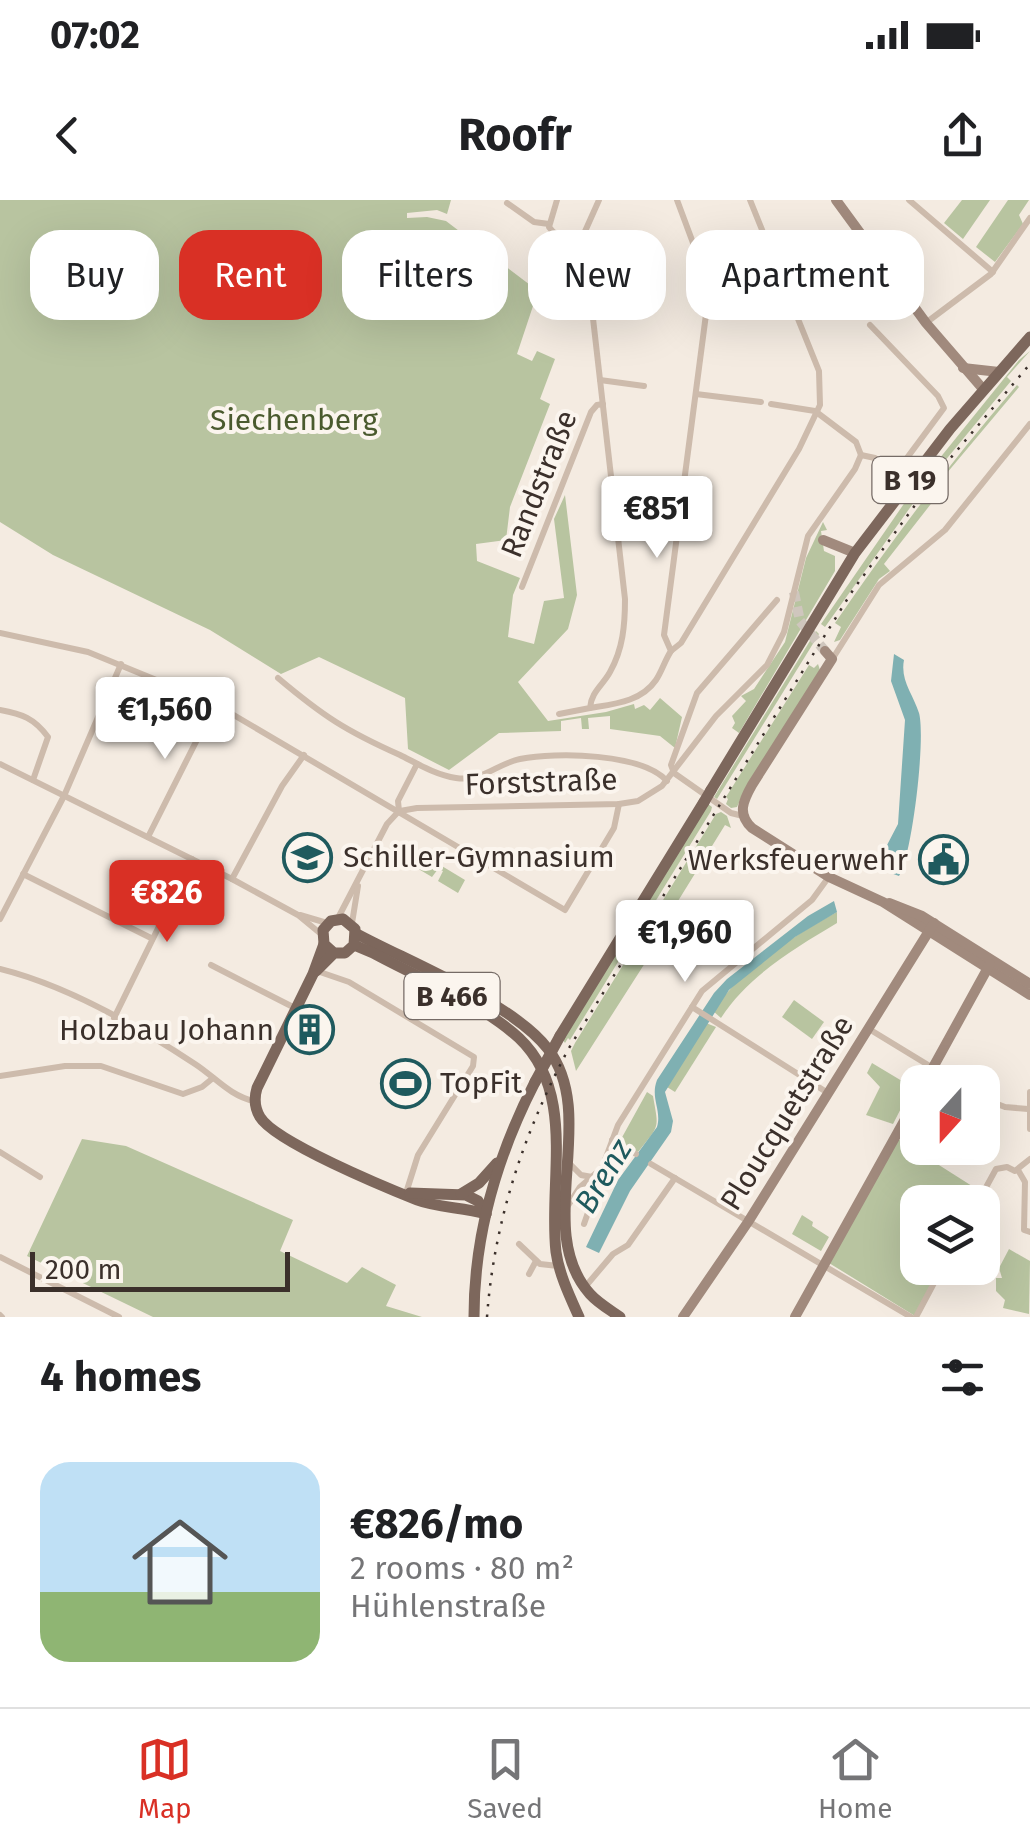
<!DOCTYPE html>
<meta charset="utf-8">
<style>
body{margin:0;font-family:"Fira Sans",sans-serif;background:#f2f2f2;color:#202124;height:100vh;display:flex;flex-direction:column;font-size:38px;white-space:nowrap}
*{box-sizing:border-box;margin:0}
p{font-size:32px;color:#757577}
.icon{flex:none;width:55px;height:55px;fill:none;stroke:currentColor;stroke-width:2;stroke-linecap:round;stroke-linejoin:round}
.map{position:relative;height:1117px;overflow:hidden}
.sheet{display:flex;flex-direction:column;background:#fff;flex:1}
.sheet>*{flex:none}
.guide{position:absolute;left:30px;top:30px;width:970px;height:90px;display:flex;gap:20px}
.needle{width:65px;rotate:201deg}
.buttons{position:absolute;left:900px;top:865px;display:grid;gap:20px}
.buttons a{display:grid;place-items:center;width:100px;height:100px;border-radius:20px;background:#fff;box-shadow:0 10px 40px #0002;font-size:50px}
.scale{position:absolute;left:30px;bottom:25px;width:260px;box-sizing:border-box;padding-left:10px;border:5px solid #3b302b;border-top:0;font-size:28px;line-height:35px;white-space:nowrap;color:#3b302b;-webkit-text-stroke:8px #fbf5ee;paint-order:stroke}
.price{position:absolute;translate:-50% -85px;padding:0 22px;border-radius:10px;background:#fff;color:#222;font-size:32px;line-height:65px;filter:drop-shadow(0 2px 5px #0008)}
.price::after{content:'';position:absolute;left:50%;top:60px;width:30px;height:22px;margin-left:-15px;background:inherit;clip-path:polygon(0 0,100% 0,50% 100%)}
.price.on{background:#d93025;color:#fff}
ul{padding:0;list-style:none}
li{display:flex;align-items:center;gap:30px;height:250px;padding:0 40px}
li+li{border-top:2px solid #e0e0e0}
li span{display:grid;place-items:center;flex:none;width:280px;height:200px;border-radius:30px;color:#555}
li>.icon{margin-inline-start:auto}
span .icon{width:120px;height:120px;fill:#fffc;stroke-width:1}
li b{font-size:42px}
h2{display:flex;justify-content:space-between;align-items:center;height:120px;padding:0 40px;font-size:42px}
.pill{padding:0 35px;border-radius:30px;background:#fff;box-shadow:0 10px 40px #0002;font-size:35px;line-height:90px}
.pill.on{background:#d93025;color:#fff}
.status{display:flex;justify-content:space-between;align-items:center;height:70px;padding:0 50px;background:#fff;direction:ltr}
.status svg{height:28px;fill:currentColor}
header{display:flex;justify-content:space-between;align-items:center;height:130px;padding:0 40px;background:#fff;font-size:45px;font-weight:700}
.menu{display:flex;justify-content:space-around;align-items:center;height:140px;border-top:2px solid #e0e0e0;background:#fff;font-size:28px;color:#757577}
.menu a{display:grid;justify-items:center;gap:5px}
.menu .on{color:#d93025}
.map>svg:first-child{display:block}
</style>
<div class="status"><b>07:02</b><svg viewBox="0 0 49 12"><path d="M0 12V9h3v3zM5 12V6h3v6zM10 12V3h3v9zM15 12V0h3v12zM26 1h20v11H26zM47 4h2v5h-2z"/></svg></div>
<header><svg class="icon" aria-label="back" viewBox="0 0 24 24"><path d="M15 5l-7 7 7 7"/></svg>Roofr<svg class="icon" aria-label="share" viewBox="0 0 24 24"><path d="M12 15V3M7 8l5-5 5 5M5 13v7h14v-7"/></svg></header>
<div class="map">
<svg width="1030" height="1117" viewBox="0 0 1030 1117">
<rect width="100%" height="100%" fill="#f4ebe1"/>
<g fill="#b8c4a0">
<polygon points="0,0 451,0 447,14 437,10 407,13 407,18 427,17 446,21 538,91 517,154 532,161 537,151 555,159 540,199 550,204 510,307 506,340 476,344 477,361 520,378 513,395 508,437 534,444 544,401 564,398 554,319 565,295 577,395 568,429 518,482 548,521 606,512 634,504 635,509 644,505 650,510 660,498 682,517 675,548 660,536 610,529 610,516 588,518 589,529 582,529 581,518 561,521 561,531 499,533 449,570 408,549 405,498 319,457 281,474 210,430 53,355 0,322"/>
<polygon points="962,0 990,0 963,39 944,23"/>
<polygon points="1008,0 1029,0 1019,15 1023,24 995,62 976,47"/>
<polygon points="1030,151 1007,177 1011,181 934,274 825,427 821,424 910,295 1019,160"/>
<path d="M1017,185l2,2 -83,99 5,5 -57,73 6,7 -11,8 -39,61 -6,2 7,-15 -6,-4c57,-83 116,-162 182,-238z"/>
<polygon points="823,322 827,330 821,331 824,351 835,356 835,371 739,533 732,528 735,523 732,516 746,501 741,496 754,489 785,442 806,358"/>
<polygon points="816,431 819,434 717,599 714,597"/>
<polygon points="818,464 820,470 744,591 737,607 731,608 726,604 728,599 726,597 809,465 814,468"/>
<polygon points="708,604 712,607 711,611 570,840 568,838 565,843 563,840"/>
<polygon points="721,612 727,616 731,628 725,625 657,735 661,738 576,871 571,851 575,843 716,614"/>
<polygon points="417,651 465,680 458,693 438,681 443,671 438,669 432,677 410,664"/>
<path d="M837,712v11c-42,25 -89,53 -116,95l-8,-7c28,-42 80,-75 124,-99z"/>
<polygon points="794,800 824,822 812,839 782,817"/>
<polygon points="706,823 716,827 675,892 667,887"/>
<polygon points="872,863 912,887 893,924 866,915 880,887 867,873"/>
<path d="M647,892l6,4c6,34 7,28 -15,56l-18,-11z"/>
<polygon points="82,939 126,946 293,1020 280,1051 347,1083 362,1067 396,1085 386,1106 422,1117 153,1117 27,1056"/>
<polygon points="898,939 983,993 978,1002 918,1002 918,1068 942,1068 915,1116 829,1063"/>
<polygon points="802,1015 813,1022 812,1026 829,1037 821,1051 792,1034"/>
<polygon points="1009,1049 1030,1061 1029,1114 1003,1108 1005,1100 996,1091 996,1078 1002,1078 999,1068"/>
</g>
<g fill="#7fb0b2">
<path d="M894,454l10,6c-4,20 9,34 15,53 7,25 -7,143 -20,163l-20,-7 11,-17 -4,-5 12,-23 7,-104 -14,-39z"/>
<path d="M834,701l3,11 -42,25 -66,53 -64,102 8,29 -2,11 -41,59 -31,62 -13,-6 32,-67 39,-53c5,-17 -7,-29 0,-47l57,-87 13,-14 81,-63z"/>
</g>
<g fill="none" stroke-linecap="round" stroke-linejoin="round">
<polyline stroke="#cfc6bd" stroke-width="10" stroke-dasharray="10 5" stroke-linecap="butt" points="794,392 800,421 825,451"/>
<g stroke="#cdbbac" stroke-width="6">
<path d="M557,0l-8,27c10,15 29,14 37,30l39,342c0,26 -2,50 -15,73 -7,13 -19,20 -20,36l-31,6"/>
<polyline points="909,0 993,72"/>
<polyline points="507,3 534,22 549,24"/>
<polyline points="578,47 599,0"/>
<polyline points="564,54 569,42"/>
<polyline points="927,122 991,74 1030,18"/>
<polyline points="600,180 644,186"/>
<polyline points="696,194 761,202"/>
<polyline points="771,204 815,211 856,242 861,255"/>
<polyline points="861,255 875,258 890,268 901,266 944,208 938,196 870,125"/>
<polyline points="522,387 591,212 597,205 603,204"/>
<polyline points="0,433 88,452 215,504 565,710 614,628 619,604"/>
<polyline points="671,451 681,443 799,249 820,205 819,171 750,0"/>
<polyline points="833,458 879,385 945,330 1030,224"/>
<path d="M278,478c45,38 68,53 122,77 18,9 36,20 56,23 27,4 40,-14 64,-19 36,-7 122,-6 147,22"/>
<path d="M590,508c24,-4 51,-6 66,-28 6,-9 9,-20 15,-29l-7,-16 44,-336 -6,-32 -25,-67"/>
<path d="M0,510c22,4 34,8 48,27l-15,43"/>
<polyline points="0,564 232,679 298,715 321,734"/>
<polyline points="674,573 671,565 697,493 777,400"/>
<polyline points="674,573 731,613 743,616"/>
<polyline points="400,611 417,608 619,604 638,601 662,586 716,516 767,465 784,432 808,336 855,269 861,255"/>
<polyline points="148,637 215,504"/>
<polyline points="23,674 151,738"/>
<polyline points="232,679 282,586 304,555"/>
<polyline points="300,715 327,723"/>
<polyline points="338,718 387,624 399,611 398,601 417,564"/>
<polyline points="0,719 64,596 121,464"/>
<polyline points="352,723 358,686"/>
<polyline points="211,765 295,808"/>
<path d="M0,769c65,16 139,58 195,95 20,13 35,32 59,37"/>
<polyline points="317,771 349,782 474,857 473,866 418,955 406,993"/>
<polyline points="692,807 828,893"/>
<polyline points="114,818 192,659"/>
<polyline points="869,829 956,882"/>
<polyline points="0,876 65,866 101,866 183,894 202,887 213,878"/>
<polyline points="1030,892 1030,929"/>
<polyline points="982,898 1005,907 1028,909"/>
<polyline points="612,940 636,954"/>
<polyline points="0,952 40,977"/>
<polyline points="569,963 581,975 592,977"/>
<polyline points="651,964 911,1117"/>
<polyline points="1018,970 1025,982 1024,1030 1030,1032"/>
<polyline points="978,1002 996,969 1007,967 1015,971 1030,959"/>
<polyline points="567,1007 580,987 602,968 618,925 702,791 812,700 828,678"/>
<polyline points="584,1024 597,987 596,975"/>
<polyline points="519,1044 540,1064 558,1066"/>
<polyline points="0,1057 119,1117"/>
<polyline points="529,1074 536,1061"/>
<polyline points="585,1087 613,1054 628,1045 675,978"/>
<polyline points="0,1115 2,1117"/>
<polyline points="916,1117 942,1068"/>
</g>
<g stroke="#a18a7d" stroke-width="10">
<polyline points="836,0 926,123 983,189"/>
<polyline points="963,168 999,172"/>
<polyline points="823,340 855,353"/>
<path d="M825,451l7,8 -80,126c-9,16 -15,29 0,43l77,49 54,25 147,93"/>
<polyline points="889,703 922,716 1030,784"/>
<polyline points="925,882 990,764"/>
<polyline points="683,1117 748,1022 934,723"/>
<polyline points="795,1117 918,896"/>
</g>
<g stroke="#7d675c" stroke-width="11">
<polyline points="711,590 855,353 950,229 1030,137"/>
<path d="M357,734c52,28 156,69 191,115 52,68 -16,180 42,245 8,9 20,16 30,23"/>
<path d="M324,744l-11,30 -56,114c-3,10 -3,19 3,29 15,25 127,71 157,83 21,8 47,7 69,14"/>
<path d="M354,745l19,8c46,25 108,50 146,85 58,55 29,144 37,214 3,22 14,45 23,65"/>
<polyline points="316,771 334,753 345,753 354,745 355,729 343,719 331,721 323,730 324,744 334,753"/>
<polyline points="560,836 704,602"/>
<polyline points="410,993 466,995 478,1001 486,1014"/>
<polyline points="461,994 479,983 497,963"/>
<path d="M474,1117c0,-83 23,-161 61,-235"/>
</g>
<path stroke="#3b302b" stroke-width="2.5" stroke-dasharray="2.5 8" stroke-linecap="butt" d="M487,1117c7,-96 37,-185 82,-269l284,-458 90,-123 87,-103"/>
<g stroke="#7d675c" stroke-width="11">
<polyline points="704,602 711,590"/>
<polyline points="535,882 560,836"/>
</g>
</g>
<defs>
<symbol id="school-ring" viewBox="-11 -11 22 22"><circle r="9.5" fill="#fbf5ee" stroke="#1f5a5e" stroke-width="1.5"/><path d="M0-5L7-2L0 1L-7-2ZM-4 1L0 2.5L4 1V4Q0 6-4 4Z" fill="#1f5a5e"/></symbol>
<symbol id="civic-ring" viewBox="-11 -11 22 22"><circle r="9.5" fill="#fbf5ee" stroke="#1f5a5e" stroke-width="1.5"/><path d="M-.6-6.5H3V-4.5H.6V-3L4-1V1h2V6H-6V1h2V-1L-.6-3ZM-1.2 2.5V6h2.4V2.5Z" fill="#1f5a5e"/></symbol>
<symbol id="building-ring" viewBox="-11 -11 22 22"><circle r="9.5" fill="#fbf5ee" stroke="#1f5a5e" stroke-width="1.5"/><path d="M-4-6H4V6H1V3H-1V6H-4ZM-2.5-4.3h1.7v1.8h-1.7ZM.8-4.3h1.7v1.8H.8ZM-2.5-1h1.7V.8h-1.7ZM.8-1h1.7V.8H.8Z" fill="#1f5a5e"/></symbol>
<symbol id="stadium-ring" viewBox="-11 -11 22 22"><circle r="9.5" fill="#fbf5ee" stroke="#1f5a5e" stroke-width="1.5"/><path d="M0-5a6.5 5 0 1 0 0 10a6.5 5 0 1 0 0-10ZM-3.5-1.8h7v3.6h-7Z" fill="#1f5a5e"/></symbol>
</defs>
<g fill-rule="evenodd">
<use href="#school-ring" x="280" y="630" width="55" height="55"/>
<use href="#civic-ring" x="916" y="632" width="55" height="55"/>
<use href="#building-ring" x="282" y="802" width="55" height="55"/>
<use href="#stadium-ring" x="378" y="856" width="55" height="55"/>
</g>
<g text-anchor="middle" stroke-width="8" stroke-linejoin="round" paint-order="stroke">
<g fill="#fbf5ee" stroke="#756b66" stroke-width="2.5">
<rect x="872.5" y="257" width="75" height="46" rx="8"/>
<rect x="404.5" y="773" width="95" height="46" rx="8"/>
</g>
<g font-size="28" font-weight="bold" fill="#3b302b">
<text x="910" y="290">B 19</text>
<text x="452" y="806">B 466</text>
</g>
<g font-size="30" fill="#4a5a2e" stroke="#fbf5ee">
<text x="294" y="230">Siechenberg</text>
</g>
<g font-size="30" fill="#3b302b" stroke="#fbf5ee">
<text transform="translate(539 284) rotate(-68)" y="10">Randstraße</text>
<text transform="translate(541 582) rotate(-2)" y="10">Forststraße</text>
<text transform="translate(787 913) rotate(-58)" y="10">Ploucquetstraße</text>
</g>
<g font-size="30" fill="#3b302b" stroke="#fbf5ee" text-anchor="start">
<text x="343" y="667">Schiller-Gymnasium</text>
<text x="908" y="670" text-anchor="end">Werksfeuerwehr</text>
<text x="274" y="840" text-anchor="end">Holzbau Johann</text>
<text x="440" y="893">TopFit</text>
</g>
<g font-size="32" font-style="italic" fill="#1f5a5e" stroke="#fbf5ee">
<text transform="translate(603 976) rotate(-59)" y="11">Brenz</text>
</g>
</g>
</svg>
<div class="buttons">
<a><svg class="needle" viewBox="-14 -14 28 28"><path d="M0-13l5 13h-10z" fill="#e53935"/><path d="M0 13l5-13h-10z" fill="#757577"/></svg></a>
<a><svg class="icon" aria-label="layers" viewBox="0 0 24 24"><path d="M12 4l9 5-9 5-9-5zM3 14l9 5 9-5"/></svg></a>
</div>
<div class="scale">200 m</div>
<b class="price" style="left:657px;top:361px">€851</b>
<b class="price" style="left:165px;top:562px">€1,560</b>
<b class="price on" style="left:167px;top:745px">€826</b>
<b class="price" style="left:685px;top:785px">€1,960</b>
<div class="guide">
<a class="pill">Buy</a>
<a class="pill on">Rent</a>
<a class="pill">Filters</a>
<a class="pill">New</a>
<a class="pill">Apartment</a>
</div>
</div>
<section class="sheet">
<h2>4 homes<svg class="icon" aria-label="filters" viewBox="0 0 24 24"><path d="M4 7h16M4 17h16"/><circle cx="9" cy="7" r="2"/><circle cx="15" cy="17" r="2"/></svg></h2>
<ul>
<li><span style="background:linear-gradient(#bfe0f5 65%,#8fb573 0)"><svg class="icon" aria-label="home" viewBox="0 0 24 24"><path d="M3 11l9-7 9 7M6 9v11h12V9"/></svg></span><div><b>€826/mo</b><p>2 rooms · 80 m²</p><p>Hühlenstraße</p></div></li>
</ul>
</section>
<nav class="menu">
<a class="on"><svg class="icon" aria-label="map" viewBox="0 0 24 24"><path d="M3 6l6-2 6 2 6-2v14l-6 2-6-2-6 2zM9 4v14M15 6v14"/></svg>Map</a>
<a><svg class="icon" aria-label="saved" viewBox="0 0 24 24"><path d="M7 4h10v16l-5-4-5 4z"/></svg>Saved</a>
<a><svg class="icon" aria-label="home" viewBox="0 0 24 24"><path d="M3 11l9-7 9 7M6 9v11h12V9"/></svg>Home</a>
</nav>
